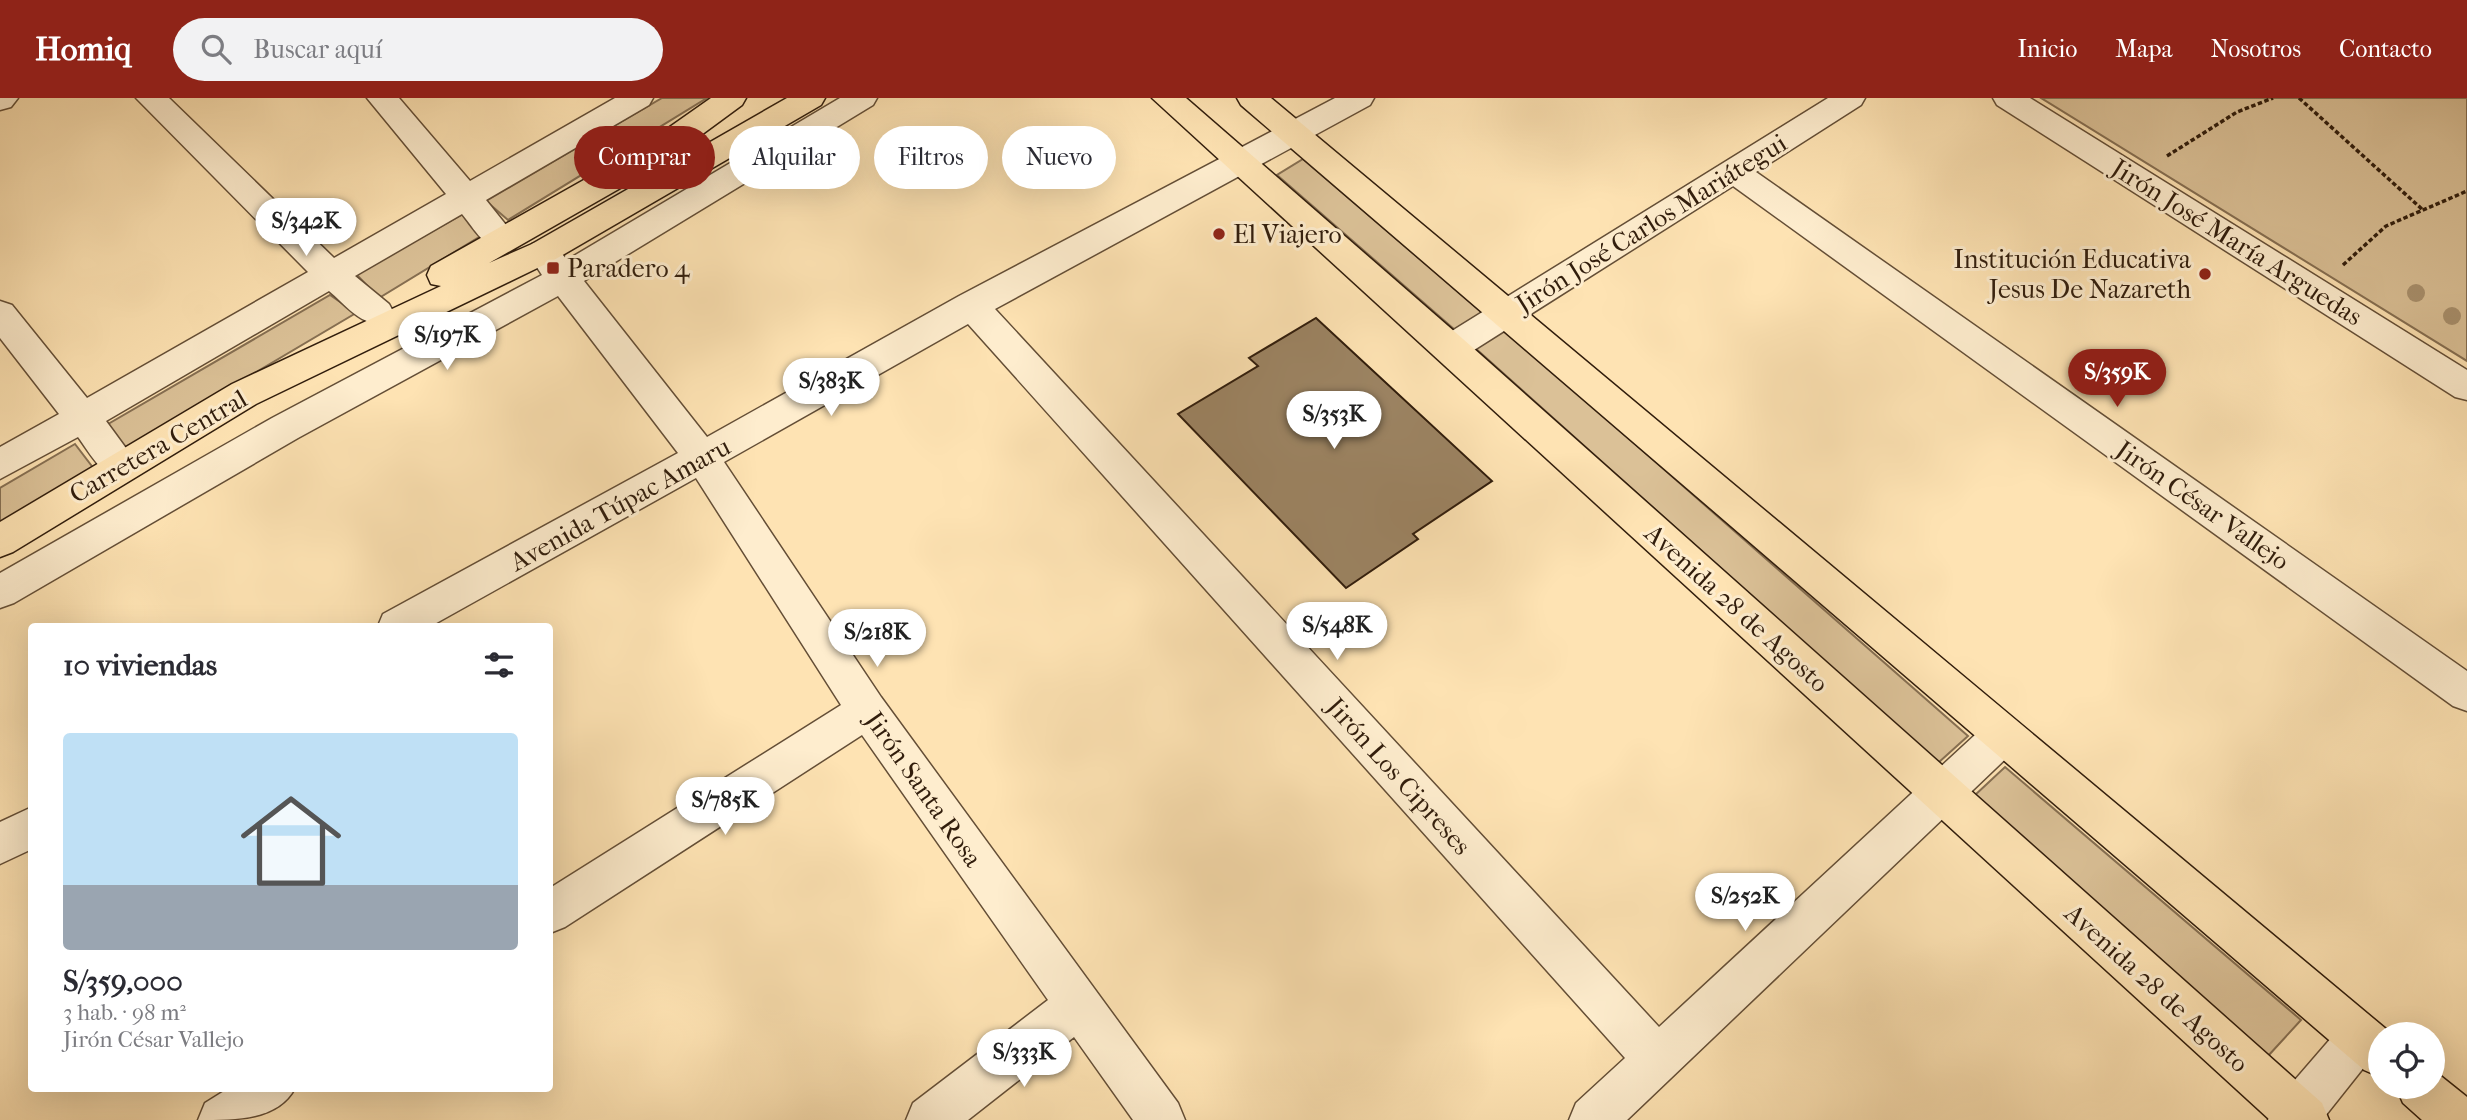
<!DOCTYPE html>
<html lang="es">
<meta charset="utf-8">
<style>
body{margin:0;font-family:"IM FELL French Canon",serif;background:#f2f2f3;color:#2b2b33;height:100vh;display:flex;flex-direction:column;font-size:26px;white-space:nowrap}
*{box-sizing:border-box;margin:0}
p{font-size:23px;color:#7c7c81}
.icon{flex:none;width:38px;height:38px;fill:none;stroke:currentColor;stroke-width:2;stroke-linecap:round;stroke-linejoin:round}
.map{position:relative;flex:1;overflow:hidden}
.side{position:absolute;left:28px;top:525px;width:525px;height:469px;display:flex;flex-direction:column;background:#fff;border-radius:7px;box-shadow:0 7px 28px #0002}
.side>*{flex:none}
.guide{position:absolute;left:574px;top:28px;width:665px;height:63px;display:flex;gap:14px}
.fabs{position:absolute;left:2368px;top:924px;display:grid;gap:14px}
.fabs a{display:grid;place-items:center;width:77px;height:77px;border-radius:50%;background:#fff;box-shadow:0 7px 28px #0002;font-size:35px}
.price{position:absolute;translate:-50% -60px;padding:0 16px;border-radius:24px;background:#fff;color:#222;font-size:23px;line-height:46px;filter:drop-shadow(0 2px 4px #0008)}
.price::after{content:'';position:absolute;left:50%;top:42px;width:21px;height:16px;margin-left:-10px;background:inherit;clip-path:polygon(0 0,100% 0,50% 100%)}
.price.on{background:#8f2418;color:#fff}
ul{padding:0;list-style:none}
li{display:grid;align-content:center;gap:14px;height:371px;padding:0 35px}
li span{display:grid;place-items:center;height:217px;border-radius:7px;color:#555}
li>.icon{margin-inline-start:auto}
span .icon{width:126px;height:126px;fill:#fffc;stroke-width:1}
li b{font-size:30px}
h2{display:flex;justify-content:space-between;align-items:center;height:84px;padding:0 35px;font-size:30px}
.tag{padding:0 24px;border-radius:32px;background:#fff;box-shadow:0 7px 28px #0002;font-size:24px;line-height:63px}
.tag.on{background:#8f2418;color:#fff}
header{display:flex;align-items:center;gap:42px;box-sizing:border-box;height:98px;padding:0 35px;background:#8f2418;color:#fff}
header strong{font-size:33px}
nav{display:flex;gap:38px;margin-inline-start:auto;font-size:24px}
.search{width:490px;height:63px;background:#f2f2f3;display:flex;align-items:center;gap:18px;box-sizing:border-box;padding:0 24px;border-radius:38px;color:#7c7c81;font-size:26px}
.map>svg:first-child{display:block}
</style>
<header>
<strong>Homiq</strong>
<div class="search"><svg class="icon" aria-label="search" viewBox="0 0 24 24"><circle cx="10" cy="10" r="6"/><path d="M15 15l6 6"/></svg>Buscar aquí</div>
<nav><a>Inicio</a><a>Mapa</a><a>Nosotros</a><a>Contacto</a></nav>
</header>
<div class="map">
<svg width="2467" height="1022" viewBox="0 0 2467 1022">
<rect width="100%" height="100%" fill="#fee3b3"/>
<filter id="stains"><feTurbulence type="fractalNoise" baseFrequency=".00286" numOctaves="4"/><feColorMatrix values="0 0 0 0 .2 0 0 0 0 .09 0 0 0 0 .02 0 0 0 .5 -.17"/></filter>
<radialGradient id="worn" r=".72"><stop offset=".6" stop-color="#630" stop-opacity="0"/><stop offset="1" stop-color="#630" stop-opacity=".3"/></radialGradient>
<g fill="#dbc197" stroke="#866f52" stroke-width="2">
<polygon points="662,0 707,0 508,122 486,103"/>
<polygon points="2041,0 2467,0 2467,263"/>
<polygon points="1303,61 1483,215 1455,232 1277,77"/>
<polygon points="465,115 484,136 379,200 356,176"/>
<polygon points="330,197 356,215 121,354 103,329"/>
<polygon points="1504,231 1968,638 1938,665 1474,249"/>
<polygon points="75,346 94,371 0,425 0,390"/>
<polygon points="2005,669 2301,922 2268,958 1974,698"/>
</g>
<polygon fill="#9c8463" stroke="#311d0c" stroke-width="2" points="1316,220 1492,383 1413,436 1418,441 1346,490 1178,316 1258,268 1249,260"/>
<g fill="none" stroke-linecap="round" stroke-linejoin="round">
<defs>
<g id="minor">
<polygon points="0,0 18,0 11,9 0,12"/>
<path d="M136,0h33l165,160 112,-64 -79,-96h32l71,83 145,-83h38l-4,7 -163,95 32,40 -5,8c-25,8 -36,-16 -51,-34l-107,62 34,28 5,9 -5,9c-25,8 -42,-16 -60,-31l-223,130 33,45 -5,10c-28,10 -41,-19 -56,-39l-78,42v-32l59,-33 -59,-76v-37l12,4 75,93 221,-126z"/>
<path d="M840,0h37l-4,7 -289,176 123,156 252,-141 376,-198h39l-4,7 -375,204 664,718 330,-305 14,-5 14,5 6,13 -6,13 -390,372h-58l7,-17 49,-45 -657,-734 -244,138 157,235 297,406 7,17h-52l-59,-83 -106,83h-62l7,-17 135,-103 -186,-265 -297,192 -15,6v-45l291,-183 -145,-227 -265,148h-53l5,-12 295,-161 -120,-157 -260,142 -284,165 -14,5v-35l272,-155 270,-143 -15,-23 5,-8c18,-6 24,2 35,16z"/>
<polygon points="1828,0 1865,0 1861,7 1756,74 2467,573 2467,613 2453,608 1733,88 1463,259 1451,263 1439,259 1434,250 1439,241"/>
<polygon points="1993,0 2030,0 2467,272 2467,302 2455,299 1997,7"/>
<polygon points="32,709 32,751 0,766 0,724"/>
<polygon points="2361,917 2377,924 2382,936 2380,949 2322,1022 2268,1022 2275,1005 2345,924"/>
<path d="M229,990h66c-17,32 -58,32 -97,32l7,-17z"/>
</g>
<g id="primary">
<polygon points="1152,0 1186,0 1463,241 2322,1005 2329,1022 2270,1022"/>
<polygon points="1237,0 1271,0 2392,936 2380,936 2380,979 2364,972 1241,7"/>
<polygon points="2432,971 2467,999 2467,1022 2422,1022 2403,1005 2396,989 2432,989"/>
</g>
<polygon id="trunk" points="711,0 746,0 742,7 659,68 489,165 532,146 787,0 825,0 821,7 554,162 256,306 13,454 0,459 0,424 232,286 441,188 431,186 427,177 431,168 637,52"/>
</defs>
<use href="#minor" stroke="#644e36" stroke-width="3"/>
<use href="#primary" stroke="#311d0c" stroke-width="3"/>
<use href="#trunk" stroke="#311d0c" stroke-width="3"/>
<g stroke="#311d0c" stroke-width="3.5" stroke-dasharray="4.5 2.5" stroke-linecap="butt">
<polyline points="2299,0 2423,112"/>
<polyline points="2167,58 2237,14 2273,0"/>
<polyline points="2343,167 2386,128 2467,93"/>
</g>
<use href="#minor" fill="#feedce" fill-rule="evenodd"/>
<use href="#primary" fill="#fee3b3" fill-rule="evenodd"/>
<use href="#trunk" fill="#fee3b3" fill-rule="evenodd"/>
</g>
<g fill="#a9916e">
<circle cx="2416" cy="195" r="9"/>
<circle cx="2452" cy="218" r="9"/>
</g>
<g fill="#8f2418" stroke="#feedce" stroke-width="2.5">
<circle cx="1219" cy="136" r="7"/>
<rect x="546" y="163" width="14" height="14" rx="3.5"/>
<circle cx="2205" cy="176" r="7"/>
</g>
<g text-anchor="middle" stroke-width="6" stroke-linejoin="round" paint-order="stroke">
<g font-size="26" fill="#311d0c" stroke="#feedce">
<text transform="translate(1651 125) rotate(-32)" y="9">Jirón José Carlos Mariátegui</text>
<text transform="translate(2237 144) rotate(32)" y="9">Jirón José María Arguedas</text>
<text transform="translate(158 348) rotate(-30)" y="9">Carretera Central</text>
<text transform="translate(620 406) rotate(-29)" y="9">Avenida Túpac Amaru</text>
<text transform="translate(2203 407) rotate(35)" y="9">Jirón César Vallejo</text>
<text transform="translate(1737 510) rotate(42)" y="9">Avenida 28 de Agosto</text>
<text transform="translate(1399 678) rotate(48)" y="9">Jirón Los Cipreses</text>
<text transform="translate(924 691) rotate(55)" y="9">Jirón Santa Rosa</text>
<text transform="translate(2157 890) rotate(42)" y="9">Avenida 28 de Agosto</text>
</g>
<g font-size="26" fill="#311d0c" stroke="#feedce" text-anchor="start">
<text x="1233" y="145">El Viajero</text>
<text x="2191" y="170" text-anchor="end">Institución Educativa<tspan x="2191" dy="30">Jesus De Nazareth</tspan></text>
<text x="567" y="179">Paradero 4</text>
</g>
</g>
<rect width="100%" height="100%" filter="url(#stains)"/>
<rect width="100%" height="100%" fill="url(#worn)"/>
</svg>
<div class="fabs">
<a><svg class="icon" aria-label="locate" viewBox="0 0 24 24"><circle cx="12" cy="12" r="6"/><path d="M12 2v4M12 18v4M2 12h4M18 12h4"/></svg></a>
</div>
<b class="price" style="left:306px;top:160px">S/342K</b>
<b class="price" style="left:447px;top:274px">S/197K</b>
<b class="price on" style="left:2117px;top:311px">S/359K</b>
<b class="price" style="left:831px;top:320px">S/383K</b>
<b class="price" style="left:1334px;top:353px">S/353K</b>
<b class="price" style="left:1337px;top:564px">S/548K</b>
<b class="price" style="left:877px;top:571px">S/218K</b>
<b class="price" style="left:725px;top:739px">S/785K</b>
<b class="price" style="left:1745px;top:835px">S/252K</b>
<b class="price" style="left:1024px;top:991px">S/333K</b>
<div class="guide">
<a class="tag on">Comprar</a>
<a class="tag">Alquilar</a>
<a class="tag">Filtros</a>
<a class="tag">Nuevo</a>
</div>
<section class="side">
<h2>10 viviendas<svg class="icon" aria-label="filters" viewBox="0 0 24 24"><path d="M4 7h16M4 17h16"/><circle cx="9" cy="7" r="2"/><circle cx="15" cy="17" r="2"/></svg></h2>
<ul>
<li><span style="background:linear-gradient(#bfe0f5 70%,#9aa5b1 0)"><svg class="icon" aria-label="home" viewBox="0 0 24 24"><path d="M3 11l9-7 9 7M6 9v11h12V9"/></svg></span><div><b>S/359,000</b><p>3 hab. · 98 m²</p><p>Jirón César Vallejo</p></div></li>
</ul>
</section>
</div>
